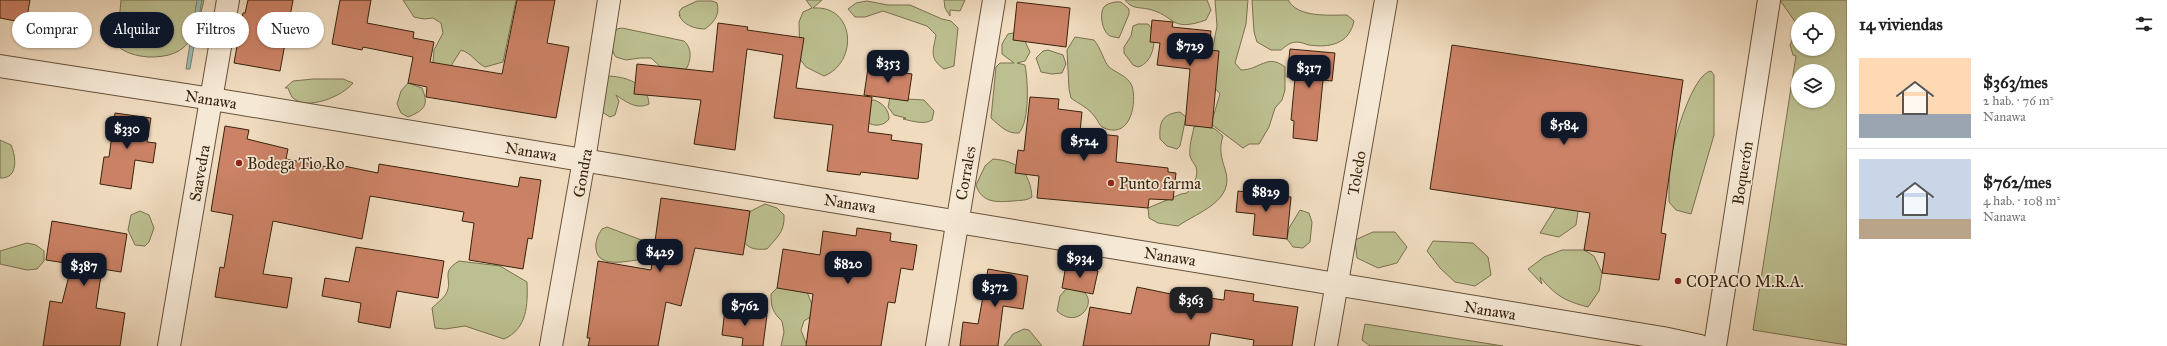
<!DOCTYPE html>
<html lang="es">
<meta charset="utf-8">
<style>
body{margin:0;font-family:"IM FELL Great Primer",serif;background:#f6f6f6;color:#222;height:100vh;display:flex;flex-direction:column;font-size:15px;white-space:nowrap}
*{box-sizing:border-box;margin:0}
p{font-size:13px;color:#767676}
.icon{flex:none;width:22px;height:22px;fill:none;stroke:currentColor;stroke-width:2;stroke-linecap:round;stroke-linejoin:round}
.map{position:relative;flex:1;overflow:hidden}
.sheet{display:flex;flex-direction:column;background:#fff;width:320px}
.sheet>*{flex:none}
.hud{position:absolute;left:12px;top:12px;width:380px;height:36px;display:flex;gap:8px}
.buttons{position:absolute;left:1791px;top:12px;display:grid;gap:8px}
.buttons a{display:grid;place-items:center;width:44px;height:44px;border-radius:50%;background:#fff;box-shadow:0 1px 3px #0004;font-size:20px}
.price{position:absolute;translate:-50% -34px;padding:0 9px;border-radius:8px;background:#111827;color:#fff;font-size:13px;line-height:26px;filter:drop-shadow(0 1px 2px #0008)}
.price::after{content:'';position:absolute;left:50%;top:24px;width:12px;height:9px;margin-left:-6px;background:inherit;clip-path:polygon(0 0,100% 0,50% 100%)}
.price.on{background:#222;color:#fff}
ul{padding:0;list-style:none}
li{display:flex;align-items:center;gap:12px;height:100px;padding:0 12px}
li+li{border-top:1px solid #e0e0e0}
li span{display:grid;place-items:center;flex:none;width:112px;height:80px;border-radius:0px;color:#555}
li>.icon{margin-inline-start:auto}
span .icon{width:48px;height:48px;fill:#fffc;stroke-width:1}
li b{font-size:17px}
h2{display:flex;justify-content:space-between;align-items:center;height:48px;padding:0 12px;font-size:17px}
.chip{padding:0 14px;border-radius:18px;background:#fff;box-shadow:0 1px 3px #0004;font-size:14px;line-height:36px}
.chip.on{background:#111827;color:#fff}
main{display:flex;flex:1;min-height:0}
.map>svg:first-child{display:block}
</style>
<main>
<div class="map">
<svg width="1847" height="346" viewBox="0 0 1847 346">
<rect width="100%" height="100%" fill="#f0dbbf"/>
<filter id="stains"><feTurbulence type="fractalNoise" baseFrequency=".005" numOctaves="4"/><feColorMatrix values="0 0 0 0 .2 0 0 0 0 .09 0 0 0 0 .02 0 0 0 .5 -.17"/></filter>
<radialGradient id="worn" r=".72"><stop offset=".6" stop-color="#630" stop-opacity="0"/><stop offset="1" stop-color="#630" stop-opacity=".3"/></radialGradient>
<g fill="#bcbf90" stroke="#7a714e" fill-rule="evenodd">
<path d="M121,0h83c-8,35 -14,58 -56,57 -11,-1 -24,-4 -31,-12z"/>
<path d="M403,0h113l-13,62 -18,5c-10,-5 -12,-13 -24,-17l-10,16h-10l-8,-4 1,-12 9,-17 -2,-10 -8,-5 -9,1 -10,-2z"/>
<path d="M806,0h16l-9,8c43,-3 45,55 11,68l-18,-9 -6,-8 -1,-37 4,-10 9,-4z"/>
<polygon points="944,0 965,0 960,11 950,10 950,16 945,8"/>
<path d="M1125,0h82l4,10 -5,10c-37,13 -30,-5 -58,-11 -10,-2 -16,0 -23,-9z"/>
<path d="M1215,0h33l-2,24 -11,39 6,7c19,0 26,-17 44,-3v23l-3,10 -7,8 -6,19 -10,17h-10l-6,4 -32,-24 9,-30 -13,-16 10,-52z"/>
<path d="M1252,0h36c10,18 41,15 59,15l7,6c-5,23 -24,27 -45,24 -4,-1 -8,-3 -12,-3 -7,0 -11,4 -16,8h-10l-14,-8 -3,-10z"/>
<path d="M1780,0h67v345l-94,-15 43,-274 -3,-1 -3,-10 8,-17v21h30v-30h-30v7zM1798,71h30v30h-30z"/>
<path d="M697,1h15l5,2c3,13 -3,19 -12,26 -10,0 -22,-4 -26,-14l1,1 -1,-4 3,-4z"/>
<path d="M867,1l21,4h22l32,14 9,2 7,7 -4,38 -10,3c-15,-11 -11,-17 -8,-34l-9,-9 -44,-15 -18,6h-10l-7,-8 8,-6z"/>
<path d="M1115,2h6l8,7v5l-10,24c-3,-1 -7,-1 -9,-2 -8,-4 -11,-23 -6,-29 2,-3 7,-4 11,-5z"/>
<path d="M1138,24h10c11,11 6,39 -10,43l-5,-2 -9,-12v-6l7,-11 2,-10z"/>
<path d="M622,28l62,13c9,8 7,21 1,30l-22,-2 -12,-11h-11l-14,2 -10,-3c-6,-7 -5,-21 1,-28z"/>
<path d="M1013,33l10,4 7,15 -5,9 -8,2 8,2c3,16 5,55 -6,68 -12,1 -19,-7 -28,-15l5,-51 4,-4h14l-12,-9v-10l6,-10z"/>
<path d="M1075,37l19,3c7,8 10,22 15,27 7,6 19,9 23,19 5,16 -1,51 -25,43 -8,-2 -8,-7 -12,-12 -6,-9 -16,-13 -24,-19l-2,-9 -2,-39z"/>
<polygon points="1048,50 1063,55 1066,64 1062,73 1052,74 1041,72 1036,58 1043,51"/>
<path d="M1711,71l3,4v60l-23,79 -15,-4 -7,-8c0,-16 0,-33 3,-49 3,-17 21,-79 39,-82z"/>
<path d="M606,76c18,0 42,7 43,28 -12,6 -23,-2 -33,-9l3,6 -4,14 -5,2 -8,-5z"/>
<path d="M313,79h30l10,4c-10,13 -47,29 -61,14 -1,-2 -3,-6 -4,-9h-3l8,-7z"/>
<path d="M408,83l14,5c7,17 3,22 -14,29l-7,-4 -4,-9 4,-13z"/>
<path d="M890,98l34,2 10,11 -2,9c-8,5 -20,1 -29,-1l3,-1 -12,-3 -6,-8z"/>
<path d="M874,100c9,3 15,10 15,19 -5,7 -15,8 -22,3l-3,-21z"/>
<path d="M1180,112l6,5 -6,29 -3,3 -10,-3 -7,-7c-1,-17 2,-25 20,-27z"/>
<path d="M1204,125l11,4 8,7c-4,12 -2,21 2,33 11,32 -27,43 -47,57l-20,-3 -9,-5 -1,-10 33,-14 6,-1c6,-8 12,-16 9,-26 -2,-4 -5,-7 -6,-11 -1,-10 2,-19 4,-29z"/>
<path d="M0,140l11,5c5,11 8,34 -11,33z"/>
<path d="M993,159c25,2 37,13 39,38 -6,4 -11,3 -19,4 -15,1 -31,3 -37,-16l9,-19z"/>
<polygon points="1560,201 1579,205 1576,225 1559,237 1540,233"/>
<path d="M765,204l12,4 7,7c1,17 -7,22 -17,34 -13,1 -18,0 -26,-10l6,-26z"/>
<polygon points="1300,210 1309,213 1312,222 1310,242 1303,248 1293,247 1287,239 1289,228"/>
<polygon points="140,211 149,215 154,228 149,242 145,246 135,245 128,230 131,215"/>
<path d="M607,227l37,14 2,5 1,10 -3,3c-13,1 -46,11 -48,-10 -1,-8 2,-14 6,-20z"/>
<polygon points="1373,232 1395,232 1407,247 1397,263 1378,268 1357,258 1355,240"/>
<polygon points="1433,241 1473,243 1488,257 1491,275 1475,286 1455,282 1440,268 1427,251"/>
<polygon points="27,243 36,245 44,251 44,261 37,269 27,270 0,264 0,251"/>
<path d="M1562,250h22l10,6 8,17 -3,18 -11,16c-23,-6 -32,-11 -48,-30l2,7 -14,-15 16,-12z"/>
<path d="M459,261l41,5 27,16c1,23 0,47 -23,57l-39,-13 -20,3 -10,-1 -3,-20c4,-4 11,-9 14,-14 8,-15 -7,-21 13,-33z"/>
<path d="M778,287l29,5 6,15 -1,9 -8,5 -3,9 6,16h-26l3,-14 -2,-11c-9,-8 -11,-14 -11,-27z"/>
<path d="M1066,289c5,0 12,0 16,2 17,9 -3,40 -25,20l3,-15z"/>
<polygon points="1365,324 1503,346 1370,346 1362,340"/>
<polygon points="1024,329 1029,330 1042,346 1004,346 1013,334"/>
</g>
<polygon fill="#9abbb4" stroke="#737e71" points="197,0 202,0 190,69 186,69"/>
<g fill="#cb8266" stroke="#38230c">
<polygon points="0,0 30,0 26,23 0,18"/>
<polygon points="248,0 293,0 280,71 234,63 243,13 245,13"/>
<polygon points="340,0 371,0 367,23 414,32 413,38 434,42 430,62 502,74 517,0 555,0 547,43 569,47 556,118 426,97 427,87 408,83 413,57 363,47 362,50 332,44"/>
<polygon points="1017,2 1070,8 1066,47 1013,40"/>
<polygon points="1152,20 1173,22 1172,27 1211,31 1209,50 1219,51 1212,128 1185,125 1190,69 1157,65 1160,43 1150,42"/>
<polygon points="718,23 748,27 747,30 804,38 796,88 872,97 868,132 892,135 891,140 922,144 918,179 861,172 860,175 827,171 833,125 774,118 783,55 747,49 735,150 694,144 701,100 634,94 637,64 713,72"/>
<polygon points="1452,45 1683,80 1661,233 1666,234 1659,280 1602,273 1605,253 1584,250 1590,213 1430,189"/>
<polygon points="1290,49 1335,53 1332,81 1323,80 1317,141 1293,138 1294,121 1291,120 1295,78 1287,77"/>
<polygon points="868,68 912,74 908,101 864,95"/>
<polygon points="1030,97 1059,99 1058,109 1082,112 1080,132 1118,136 1116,162 1168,168 1168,172 1176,173 1173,200 1149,199 1148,208 1037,198 1039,176 1015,173 1018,150 1024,151"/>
<polygon points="115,113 151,118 147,142 156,143 153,163 135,160 131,189 100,184 104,157 109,157"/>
<polygon points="225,126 249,130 247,139 288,149 286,159 338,169 339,165 378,173 379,164 518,187 520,177 541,180 532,239 528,238 523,269 469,260 474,223 462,221 464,212 370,196 362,239 273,221 263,274 292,278 287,308 215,297 220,267 224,268 233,215 211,211"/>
<polygon points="1238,191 1291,197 1287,239 1253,235 1255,214 1236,212"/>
<polygon points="661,198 750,211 743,255 695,248 681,306 666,302 658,346 588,346 590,338 587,338 598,261 651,270"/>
<polygon points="52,221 127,234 121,272 102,269 96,308 125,313 120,346 43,346 50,301 62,303 72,264 46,260"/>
<polygon points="857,228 891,233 890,241 917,245 913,270 901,268 895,303 888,302 881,346 806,346 813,294 777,288 783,249 820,255 823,231 856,236"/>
<polygon points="356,247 444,261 438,298 397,291 390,328 358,322 361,303 322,296 325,278 349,282"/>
<polygon points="1066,265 1098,271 1093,294 1062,288"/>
<polygon points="988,269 1028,276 1023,309 1003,306 998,346 960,346 963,322 978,324"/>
<polygon points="1137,287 1195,299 1195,296 1224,300 1225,290 1254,294 1253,301 1298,307 1292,346 1253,346 1254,340 1211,333 1209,346 1083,346 1090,307 1131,314"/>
<polygon points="725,309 767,315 763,346 742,346 743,338 722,335"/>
</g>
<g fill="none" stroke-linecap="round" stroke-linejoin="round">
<defs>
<g id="minor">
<polyline points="0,66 212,99 1663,338 1700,346"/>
<polyline points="169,346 228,0"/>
<polyline points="551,346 584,160 609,0"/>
<polyline points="937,346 994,0"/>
<polyline points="1326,346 1386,0"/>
<polyline points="1715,346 1769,0"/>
</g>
</defs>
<use href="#minor" stroke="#665139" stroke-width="24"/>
<use href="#minor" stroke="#f5e8d5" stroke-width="22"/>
</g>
<g fill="#8f2418" stroke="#f5e8d5" stroke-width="1.5">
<circle cx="239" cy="163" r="4"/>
<circle cx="1111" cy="183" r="4"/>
<circle cx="1678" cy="281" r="4"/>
</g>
<g text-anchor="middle" stroke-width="3.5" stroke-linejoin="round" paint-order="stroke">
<g font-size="16" fill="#38230c" stroke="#f5e8d5">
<text transform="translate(211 99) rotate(9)" y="6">Nanawa</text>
<text transform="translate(531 151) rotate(9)" y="6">Nanawa</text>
<text transform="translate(199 173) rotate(-80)" y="6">Saavedra</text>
<text transform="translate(582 173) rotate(-80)" y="6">Gondra</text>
<text transform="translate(965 173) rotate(-80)" y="6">Corrales</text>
<text transform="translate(1356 173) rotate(-80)" y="6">Toledo</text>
<text transform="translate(1742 173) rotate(-81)" y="6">Boquerón</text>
<text transform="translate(850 203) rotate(9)" y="6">Nanawa</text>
<text transform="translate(1170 256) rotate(9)" y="6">Nanawa</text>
<text transform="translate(1490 310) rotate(9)" y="6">Nanawa</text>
</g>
<g font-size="16" fill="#38230c" stroke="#f5e8d5" text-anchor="start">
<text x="247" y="169">Bodega Tio Ro</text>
<text x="1119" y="189">Punto farma</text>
<text x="1686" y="287">COPACO M.R.A.</text>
</g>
</g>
<rect width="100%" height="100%" filter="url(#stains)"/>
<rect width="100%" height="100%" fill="url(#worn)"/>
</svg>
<div class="buttons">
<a><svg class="icon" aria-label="locate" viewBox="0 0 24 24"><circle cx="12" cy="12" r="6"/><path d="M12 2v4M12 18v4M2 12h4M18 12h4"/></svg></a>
<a><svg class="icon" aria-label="layers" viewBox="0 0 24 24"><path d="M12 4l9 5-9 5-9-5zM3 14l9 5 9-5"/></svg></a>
</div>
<b class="price" style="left:1190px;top:67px">$729</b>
<b class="price" style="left:888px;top:84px">$353</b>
<b class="price" style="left:1309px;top:89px">$317</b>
<b class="price" style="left:1564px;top:146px">$584</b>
<b class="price" style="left:127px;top:150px">$330</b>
<b class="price" style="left:1084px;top:162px">$524</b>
<b class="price" style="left:1266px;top:213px">$829</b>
<b class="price" style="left:660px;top:273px">$429</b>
<b class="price" style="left:1080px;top:279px">$934</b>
<b class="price" style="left:848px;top:285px">$820</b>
<b class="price" style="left:84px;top:287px">$387</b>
<b class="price" style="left:995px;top:308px">$372</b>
<b class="price on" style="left:1191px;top:321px">$363</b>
<b class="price" style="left:745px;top:327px">$762</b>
<div class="hud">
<a class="chip">Comprar</a>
<a class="chip on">Alquilar</a>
<a class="chip">Filtros</a>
<a class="chip">Nuevo</a>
</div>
</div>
<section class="sheet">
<h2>14 viviendas<svg class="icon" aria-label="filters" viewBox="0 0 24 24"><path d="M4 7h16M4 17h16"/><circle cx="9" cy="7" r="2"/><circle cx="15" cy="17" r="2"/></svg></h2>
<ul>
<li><span style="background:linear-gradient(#ffd9b3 70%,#9aa5b1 0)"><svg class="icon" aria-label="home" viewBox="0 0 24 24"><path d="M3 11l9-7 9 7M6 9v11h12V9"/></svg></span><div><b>$363/mes</b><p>2 hab. · 76 m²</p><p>Nanawa</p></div></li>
<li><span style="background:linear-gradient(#c9d6e8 75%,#b9a48a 0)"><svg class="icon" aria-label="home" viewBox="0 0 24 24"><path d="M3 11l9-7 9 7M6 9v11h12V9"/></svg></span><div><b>$762/mes</b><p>4 hab. · 108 m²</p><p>Nanawa</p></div></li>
</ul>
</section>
</main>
